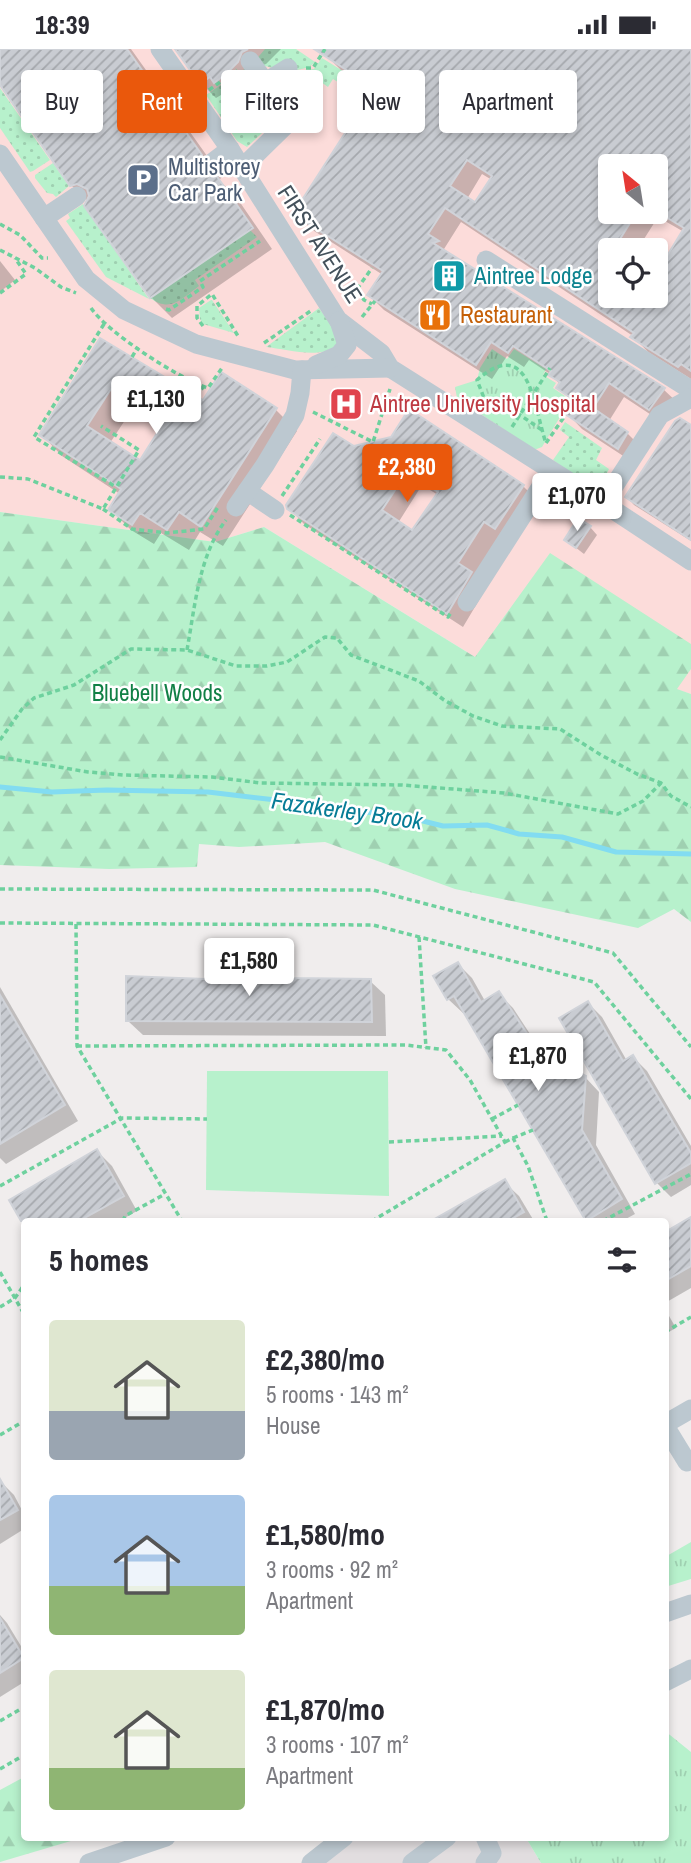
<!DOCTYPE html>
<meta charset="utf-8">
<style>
body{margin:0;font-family:"Archivo Narrow",sans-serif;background:#f7f7f7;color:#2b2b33;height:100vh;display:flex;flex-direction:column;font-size:26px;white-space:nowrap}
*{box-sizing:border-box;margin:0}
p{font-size:23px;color:#7c7c81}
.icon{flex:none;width:38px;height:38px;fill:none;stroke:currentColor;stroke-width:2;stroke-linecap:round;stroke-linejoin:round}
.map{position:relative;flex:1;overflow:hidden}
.side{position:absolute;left:21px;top:1169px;width:648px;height:623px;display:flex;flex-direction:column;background:#fff;border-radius:7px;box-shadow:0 4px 10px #0003}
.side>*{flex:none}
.top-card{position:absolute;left:21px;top:21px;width:649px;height:63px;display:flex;gap:14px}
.needle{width:46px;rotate:330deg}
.fabs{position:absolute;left:598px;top:105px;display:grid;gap:14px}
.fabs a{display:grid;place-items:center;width:70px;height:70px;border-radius:7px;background:#fff;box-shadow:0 4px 10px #0003;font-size:35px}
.price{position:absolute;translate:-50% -60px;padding:0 16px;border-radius:7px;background:#fff;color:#222;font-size:23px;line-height:46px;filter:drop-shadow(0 2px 4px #0008)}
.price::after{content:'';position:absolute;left:50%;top:42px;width:21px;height:16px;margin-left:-10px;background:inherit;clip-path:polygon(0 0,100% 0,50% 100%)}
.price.active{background:#ea580c;color:#fff}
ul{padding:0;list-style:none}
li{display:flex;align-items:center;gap:21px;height:175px;padding:0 28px}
li span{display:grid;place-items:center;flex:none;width:196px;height:140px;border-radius:7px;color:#555}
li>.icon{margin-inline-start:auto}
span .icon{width:84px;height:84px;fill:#fffc;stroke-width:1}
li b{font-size:30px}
h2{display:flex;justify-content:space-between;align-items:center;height:84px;padding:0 28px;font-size:30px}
.tag{padding:0 24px;border-radius:7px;background:#fff;box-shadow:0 4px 10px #0003;font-size:24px;line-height:63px}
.tag.active{background:#ea580c;color:#fff}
.status{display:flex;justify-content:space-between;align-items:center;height:49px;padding:0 35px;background:#fff;direction:ltr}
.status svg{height:19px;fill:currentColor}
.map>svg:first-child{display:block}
</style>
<div class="status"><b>18:39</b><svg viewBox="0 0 49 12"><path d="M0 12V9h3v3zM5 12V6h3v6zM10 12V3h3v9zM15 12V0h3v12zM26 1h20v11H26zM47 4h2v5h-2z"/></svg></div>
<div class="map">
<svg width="691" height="1814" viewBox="0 0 691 1814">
<defs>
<pattern id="grass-dots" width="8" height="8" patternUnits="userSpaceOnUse" patternTransform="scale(1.75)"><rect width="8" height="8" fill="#b7f1cc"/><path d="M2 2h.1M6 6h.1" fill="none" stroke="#9fd0b1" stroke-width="1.8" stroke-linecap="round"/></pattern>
<pattern id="forest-firs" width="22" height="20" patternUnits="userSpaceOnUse" patternTransform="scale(1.75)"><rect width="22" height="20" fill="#b7f1cc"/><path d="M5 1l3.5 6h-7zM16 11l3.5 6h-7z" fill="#9fd0b1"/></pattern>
<pattern id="park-tufts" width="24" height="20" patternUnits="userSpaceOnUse" patternTransform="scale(1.75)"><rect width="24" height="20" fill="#b7f1cc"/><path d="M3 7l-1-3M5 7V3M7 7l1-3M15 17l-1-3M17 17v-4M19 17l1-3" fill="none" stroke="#9fd0b1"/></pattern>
<pattern id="building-hatch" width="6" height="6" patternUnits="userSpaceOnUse" patternTransform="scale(1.75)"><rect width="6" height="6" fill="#c9ccd2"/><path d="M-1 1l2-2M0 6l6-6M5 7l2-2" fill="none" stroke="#a5a8ad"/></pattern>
</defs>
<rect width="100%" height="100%" fill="#f0eded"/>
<polygon fill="#e1dddf" points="358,1788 526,1789 541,1814 324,1814"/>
<path fill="#fcdcda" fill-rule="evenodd" d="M0,0h691v645l-131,-41 -54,23 -242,-149 -49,15 -215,-30zM611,117h45v46h-45zM611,201h45v46h-45z"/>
<g fill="url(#grass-dots)">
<path d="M265,0h31l19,13c-12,14 -46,7 -61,0z"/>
<polygon points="322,9 359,32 352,42 333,30 328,38 321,33 316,40 300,28 284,52 279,39 280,33 296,23 314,20"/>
<polygon points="246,19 277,63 278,69 247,98 237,92 206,46"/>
<polygon points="0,39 50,111 33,122 30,123 0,79"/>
<polygon points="53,114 69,137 56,148 53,145 47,144 35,129 35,126"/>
<polygon points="83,155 149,250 106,228 66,172 70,169 68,165"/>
<path d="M250,181l7,7 -62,43 4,6c-18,13 -28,27 -49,12z"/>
<polygon points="211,251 212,251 234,284 203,275 200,270 199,259"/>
<path d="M319,259l15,21 4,14c-14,18 -51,6 -72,4z"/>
<path d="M565,373l37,26 -6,12 13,9 -3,6c-26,9 -33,-1 -53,-15l16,-23 -9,-7z"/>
</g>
<g fill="url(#forest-firs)">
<polygon points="0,463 215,493 264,478 475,608 550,504 691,595 691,620 677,640 691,645 691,873 674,860 638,879 455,840 325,793 239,798 199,795 197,818 109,820 0,816"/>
<polygon points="24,1728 24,1788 81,1789 0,1813 0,1741"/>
</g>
<g fill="url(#park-tufts)">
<polygon points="492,300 507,310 514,300 546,320 543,326 556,334 553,339 568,349 561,358 563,363 542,398 534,401 457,349 455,338 477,331 480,319"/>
<polygon points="691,1493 691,1530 665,1538 665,1508"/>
<polygon points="665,1682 691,1703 691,1814 541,1814 526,1789 665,1788"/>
</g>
<polygon fill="#b7f1cc" points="207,1022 388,1022 389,1147 206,1141"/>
<g fill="#0003" fill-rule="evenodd">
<polygon points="0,0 131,0 222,128 219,131 237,149 272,200 172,269 151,248 88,153 71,136 0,33"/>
<polygon points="176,0 281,0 266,15 257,18 253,29 241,41 231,48 226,43 216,49 201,34"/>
<path d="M331,0h360v330l-43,-27 -15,-16 -172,-114 -17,27 8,7 211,133 16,15 -14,20 -41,-27 -15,24 18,12 16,16 -9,14 -52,-34 -15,-16 7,-10 -16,-16 2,-3 -10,-10 -21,-14 -5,7 -17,-11 -15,23 -108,-69 -15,-15 14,-20 -72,-46 -15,-15 78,-122 -32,-21 -15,-15zM611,117h45v46h-45zM482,125l10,6 -17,24 -8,-5zM658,168l26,15 -26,42 -2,-1v23h-45v-46h26z"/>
<polygon points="0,212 15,231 0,243"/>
<path d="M101,292l103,62 18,-28 54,35 21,21 -74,115 -23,-14 -11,18 -28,-17 -7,11 -23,-14 -21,-21 10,-15 -58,-38 -20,-21zM133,359l30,19 -22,35 -31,-19z"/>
<polygon points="691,378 691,492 634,456 627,448"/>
<path d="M354,399l169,38 15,15 -75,126 -159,-103 -15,-16zM422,436l16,10 -25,38 -15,-10z"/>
<polygon points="590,478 597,486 584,505 566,491"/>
<polygon points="458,915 472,929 485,952 499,945 513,959 549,1014 585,1028 599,1043 596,1096 635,1165 622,1172 588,1172 465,963 463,964 448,950"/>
<polygon points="291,931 370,932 385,946 386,987 143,986 128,972"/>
<polygon points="0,938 78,1072 6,1115 0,1109"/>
<polygon points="588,954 602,968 627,1012 633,1008 647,1022 691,1097 691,1136 671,1148 657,1134"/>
<polygon points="97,1102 112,1117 137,1162 119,1172 24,1172 24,1175 11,1152"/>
<polygon points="504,1133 519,1147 534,1172 434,1172"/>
<polygon points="691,1170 691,1239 665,1254 665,1185"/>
<polygon points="665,1260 676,1279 665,1285"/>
<polygon points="0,1432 14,1446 24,1465 24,1480 0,1495"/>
<polygon points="0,1566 7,1574 24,1602 24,1633 0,1648"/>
</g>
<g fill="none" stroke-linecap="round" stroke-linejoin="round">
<polyline stroke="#82dcf1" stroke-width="5" points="0,738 52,743 107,741 208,743 276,751 317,762 391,764 443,777 487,776 519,785 562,788 616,803 691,805"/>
</g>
<g fill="url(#building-hatch)" stroke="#d0d3d9" stroke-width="2" fill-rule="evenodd">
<polygon points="0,0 127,0 202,106 198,112 199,123 205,127 216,126 253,179 150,249 84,157 89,147 87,140 77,135 70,137 0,36"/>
<polygon points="175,0 248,0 242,3 238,13 226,25 214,34 210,28 200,35"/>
<path d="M314,0h377v322l-10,-7 -3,3 -48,-30 4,-4 -189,-125 -17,26 11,7 -6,2 232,145 -16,22 -40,-27 -16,25 35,24 -10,17 -53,-35 9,-14 -18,-12 4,-6 -12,-7 3,-4 -38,-25 -5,7 -17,-11 -15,23 -109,-70 16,-24 -90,-57 81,-126zM467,111l25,16 -17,26 -25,-16zM611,117h45v45l28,17 -28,46v22h-45v-46h2l24,-38h-26z"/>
<path d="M100,289l103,62 18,-28 56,36 -76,119 -22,-15 -12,18 -27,-17 -8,12 -24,-15 13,-21 -82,-54zM111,340l53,33 -24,38 -53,-34z"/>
<path d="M409,360l115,76 -29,44 -11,-7 -26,41 14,9 -25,42 -160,-105 -1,-4 47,-72 21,13 37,-9zM407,423l31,20 -26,38 -30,-20z"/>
<polygon points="680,369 691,376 691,491 625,448 675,372"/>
<polygon points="578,469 591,477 576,499 564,491"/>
<polygon points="458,913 481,953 499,942 543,1009 586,1027 582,1081 622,1150 586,1172 454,947 447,951 433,927"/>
<polygon points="277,915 291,929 371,930 372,973 126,972 126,927 206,930 224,916"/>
<polygon points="0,946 65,1056 0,1095"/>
<polygon points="588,952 623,1012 633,1006 691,1104 691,1114 655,1135 559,969"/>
<polygon points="97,1100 124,1147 79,1172 21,1172 9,1151"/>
<polygon points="505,1130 524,1163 508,1172 431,1172"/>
<polygon points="691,1168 691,1217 665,1232 665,1183"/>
<polygon points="0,1430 18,1461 0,1471"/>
<polygon points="0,1569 24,1609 0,1624"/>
</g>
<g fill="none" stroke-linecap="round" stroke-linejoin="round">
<g stroke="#6ed19e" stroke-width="3.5" stroke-dasharray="5 3.5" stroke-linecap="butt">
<polyline points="306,19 313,19 325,0"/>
<polyline points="209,41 237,21"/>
<polyline points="0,175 20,186 42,209 48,209"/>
<polyline points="0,201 35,219 61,238 76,244"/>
<polyline points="357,240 372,219"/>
<polyline points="342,242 357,240 364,251 372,255"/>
<polyline points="0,244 26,225 15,209"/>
<path d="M91,259c17,25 87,70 117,80l14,-20"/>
<polyline points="166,260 169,261 203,238 200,232 260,192"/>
<polyline points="362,268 375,252"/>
<polyline points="104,275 34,388 116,438"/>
<polyline points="203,277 197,269 197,257 212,245 238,287"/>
<polyline points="264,294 312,261"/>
<polyline points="132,308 138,298"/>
<polyline points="196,347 204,337"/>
<polyline points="313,363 373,393 390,340"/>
<polyline points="512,378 550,319"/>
<path d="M542,381l-22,-15 -17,-5 -19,-12 -7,-18c54,-47 57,30 69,63"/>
<polyline points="546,394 564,368 561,366 572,349"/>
<polyline points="0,428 28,430 103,460 139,401 101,377"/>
<polyline points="282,447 320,390"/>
<polyline points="103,460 132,480 167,484 204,480 218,458"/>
<polyline points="290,466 448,568 452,562"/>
<path d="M187,601c8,-44 12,-95 39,-130"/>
<polyline points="0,691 22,660 34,649 74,636 131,600 187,601 236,617 267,617 287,613 325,588 337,589 351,606 419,632 444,651 473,667 502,677 560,680 601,706 637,725 661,734 671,747 691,758"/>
<polyline points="0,708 88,723 124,726 212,728 261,734 402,736 504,744 618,765 643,752 661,734"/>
<polyline points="0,840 373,841 613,904 691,998"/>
<polyline points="0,874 373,876 594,933 691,1050"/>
<polyline points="76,875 77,997 182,1172"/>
<polyline points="419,888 426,999"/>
<polyline points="77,997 406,996 446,1001 470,1031 505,1093 372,1172"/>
<polyline points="492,1070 518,1056"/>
<polyline points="513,1089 533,1081"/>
<polyline points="389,1093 502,1087"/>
<polyline points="505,1093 513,1089 528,1117 547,1172"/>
<polyline points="0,1137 122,1069 207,1070"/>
<polyline points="123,1172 125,1167 165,1145"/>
<polyline points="603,1172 691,1125"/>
<polyline points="0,1223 24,1265"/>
<polyline points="0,1258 15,1249 24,1236"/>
<polyline points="665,1283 691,1268"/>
<polyline points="0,1386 24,1372"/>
<polyline points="0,1672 24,1658"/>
<polyline points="0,1720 24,1706"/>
</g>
<g stroke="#bcc8d0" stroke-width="19">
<polyline points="160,0 230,100 338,271 381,304 390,319 398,324 603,454 691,512"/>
<polyline points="264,34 288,19"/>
<polyline points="0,105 86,230 124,261 196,295 295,321 390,319"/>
<polyline points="209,116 230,100"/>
<polyline points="242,119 292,70 250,12"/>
<polyline points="44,169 77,147"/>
<polyline points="486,211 691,341"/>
<polyline points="316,316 339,306 347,296 339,272"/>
<polyline points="247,442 275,461"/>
<polyline points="603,454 660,366 691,349"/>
<polyline points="236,458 265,416 295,366 300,344 302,321"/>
<polyline points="467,553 551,422"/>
<polyline points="665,1375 691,1360"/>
<polyline points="665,1377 687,1413"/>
<polyline points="665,1564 691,1555"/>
<polyline points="665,1633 691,1620"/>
<polyline points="485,1788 492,1804 485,1814"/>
<polyline points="89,1814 166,1788"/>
<polyline points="311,1814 344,1788"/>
<polyline points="412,1814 447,1788"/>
</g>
</g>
<defs>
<symbol id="parking-square" viewBox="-11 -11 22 22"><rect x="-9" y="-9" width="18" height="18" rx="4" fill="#5c6f8a" stroke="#fff"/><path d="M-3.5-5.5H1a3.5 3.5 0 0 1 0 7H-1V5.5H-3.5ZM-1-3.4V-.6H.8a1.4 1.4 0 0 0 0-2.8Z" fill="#fff"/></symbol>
<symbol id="building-square" viewBox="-11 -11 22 22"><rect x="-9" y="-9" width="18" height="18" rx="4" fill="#0f9aa8" stroke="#fff"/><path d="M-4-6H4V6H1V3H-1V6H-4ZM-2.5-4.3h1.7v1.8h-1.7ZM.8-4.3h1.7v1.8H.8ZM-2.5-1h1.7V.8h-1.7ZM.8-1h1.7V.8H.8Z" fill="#fff"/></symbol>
<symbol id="restaurant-square" viewBox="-11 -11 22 22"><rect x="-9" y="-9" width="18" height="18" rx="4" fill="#e8710a" stroke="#fff"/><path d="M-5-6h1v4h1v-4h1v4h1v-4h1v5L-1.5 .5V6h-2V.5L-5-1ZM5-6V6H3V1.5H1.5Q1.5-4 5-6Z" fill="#fff"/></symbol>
<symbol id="hospital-square" viewBox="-11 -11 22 22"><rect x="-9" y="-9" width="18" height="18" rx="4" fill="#e0444e" stroke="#fff"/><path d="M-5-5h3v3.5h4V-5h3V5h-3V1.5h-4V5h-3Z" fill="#fff"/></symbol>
</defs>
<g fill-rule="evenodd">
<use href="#parking-square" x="124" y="112" width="38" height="38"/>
<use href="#building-square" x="430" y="208" width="38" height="38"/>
<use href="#restaurant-square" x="416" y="247" width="38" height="38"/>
<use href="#hospital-square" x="327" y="336" width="38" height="38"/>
</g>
<g text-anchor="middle" stroke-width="5" stroke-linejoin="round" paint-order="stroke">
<g font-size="23" fill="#4e5e75" stroke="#fff" text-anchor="start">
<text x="168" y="126">Multistorey<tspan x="168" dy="26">Car Park</tspan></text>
</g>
<g font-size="23" fill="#44515b" stroke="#fff">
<text transform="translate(320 195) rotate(57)" y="8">FIRST AVENUE</text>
</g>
<g font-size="23" fill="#0d838f" stroke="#fff" text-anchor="start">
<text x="474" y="235">Aintree Lodge</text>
</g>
<g font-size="23" fill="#c56008" stroke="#fff" text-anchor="start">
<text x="460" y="274">Restaurant</text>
</g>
<g font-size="23" fill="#be3a42" stroke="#fff" text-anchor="start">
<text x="370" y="363">Aintree University Hospital</text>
</g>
<g font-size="23" fill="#118046" stroke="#fff">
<text x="157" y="652">Bluebell Woods</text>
</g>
<g font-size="24" font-style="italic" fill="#067c96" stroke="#fff">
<text transform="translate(347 762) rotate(8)" y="8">Fazakerley Brook</text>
</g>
</g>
</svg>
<div class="fabs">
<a><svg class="needle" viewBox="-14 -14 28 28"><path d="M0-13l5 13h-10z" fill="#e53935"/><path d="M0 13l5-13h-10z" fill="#7c7c81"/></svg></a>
<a><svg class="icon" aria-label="locate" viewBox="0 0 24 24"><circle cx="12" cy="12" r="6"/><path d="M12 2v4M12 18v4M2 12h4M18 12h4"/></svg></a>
</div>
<b class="price" style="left:156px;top:387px">£1,130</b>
<b class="price active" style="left:407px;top:455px">£2,380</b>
<b class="price" style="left:577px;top:484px">£1,070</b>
<b class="price" style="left:249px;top:949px">£1,580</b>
<b class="price" style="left:538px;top:1044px">£1,870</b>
<div class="top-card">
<a class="tag">Buy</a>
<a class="tag active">Rent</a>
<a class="tag">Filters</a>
<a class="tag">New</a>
<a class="tag">Apartment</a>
</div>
<section class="side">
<h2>5 homes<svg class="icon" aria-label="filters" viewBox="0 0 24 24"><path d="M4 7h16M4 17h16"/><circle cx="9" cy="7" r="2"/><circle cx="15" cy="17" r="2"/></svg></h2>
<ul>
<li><span style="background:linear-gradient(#dfe7d0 65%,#9aa5b1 0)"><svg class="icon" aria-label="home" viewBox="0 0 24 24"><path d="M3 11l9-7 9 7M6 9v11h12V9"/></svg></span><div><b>£2,380/mo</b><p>5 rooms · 143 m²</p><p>House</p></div></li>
<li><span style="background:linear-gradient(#a9c7e8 65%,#8fb573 0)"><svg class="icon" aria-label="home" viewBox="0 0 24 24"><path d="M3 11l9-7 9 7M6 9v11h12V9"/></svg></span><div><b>£1,580/mo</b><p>3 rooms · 92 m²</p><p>Apartment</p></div></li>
<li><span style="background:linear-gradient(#dfe7d0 70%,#8fb573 0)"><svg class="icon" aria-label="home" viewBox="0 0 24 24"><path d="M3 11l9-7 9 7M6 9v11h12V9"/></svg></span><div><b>£1,870/mo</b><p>3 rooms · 107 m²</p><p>Apartment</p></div></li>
</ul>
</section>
</div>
